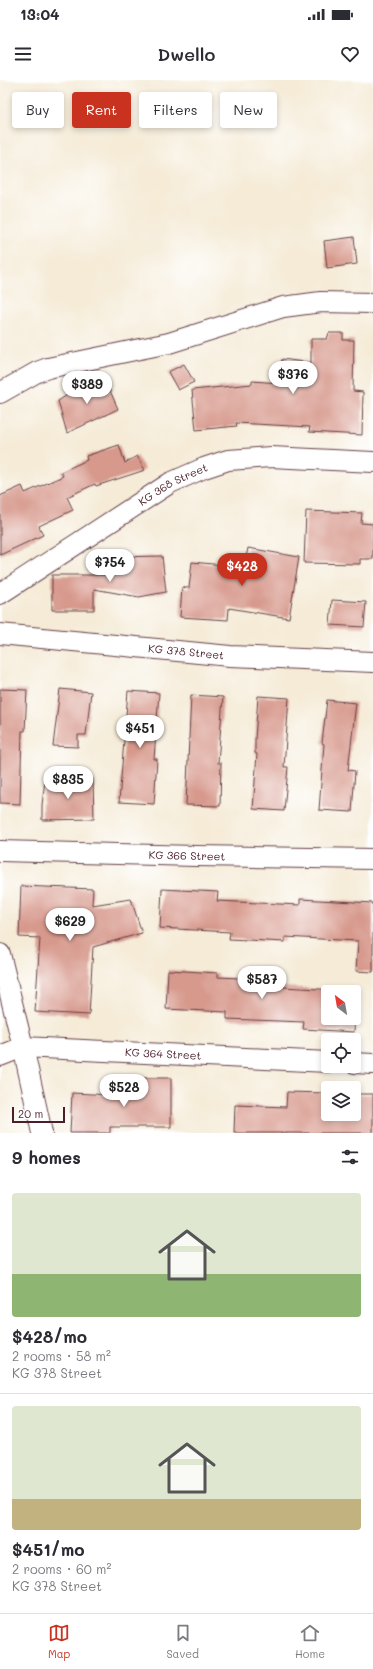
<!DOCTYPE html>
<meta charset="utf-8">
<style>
body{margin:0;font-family:Mali,sans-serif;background:#f7f7f7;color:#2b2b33;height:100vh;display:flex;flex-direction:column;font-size:15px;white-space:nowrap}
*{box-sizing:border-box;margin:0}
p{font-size:13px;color:#7c7c81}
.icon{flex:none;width:22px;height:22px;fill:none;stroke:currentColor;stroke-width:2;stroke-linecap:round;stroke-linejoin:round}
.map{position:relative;height:1053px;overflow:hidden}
.drawer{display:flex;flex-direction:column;background:#fff;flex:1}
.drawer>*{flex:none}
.top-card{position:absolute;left:12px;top:12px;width:349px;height:36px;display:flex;gap:8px}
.needle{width:26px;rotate:329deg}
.controls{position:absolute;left:321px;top:905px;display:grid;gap:8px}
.controls a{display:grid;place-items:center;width:40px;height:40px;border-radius:4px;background:#fff;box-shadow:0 2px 6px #0003;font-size:20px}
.scale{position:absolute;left:12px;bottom:10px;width:53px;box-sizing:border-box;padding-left:4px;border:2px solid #4a1f2b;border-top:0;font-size:11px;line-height:14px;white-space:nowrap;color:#4a1f2b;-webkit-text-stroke:3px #fff;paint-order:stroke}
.price{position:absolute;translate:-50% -34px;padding:0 9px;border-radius:14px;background:#fff;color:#222;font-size:13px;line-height:26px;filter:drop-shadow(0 1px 2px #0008)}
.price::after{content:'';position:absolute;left:50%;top:24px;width:12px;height:9px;margin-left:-6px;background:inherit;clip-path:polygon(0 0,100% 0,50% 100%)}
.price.on{background:#c8321e;color:#fff}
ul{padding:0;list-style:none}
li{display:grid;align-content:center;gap:8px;height:212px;padding:0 12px}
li+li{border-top:1px solid #e1e1e2}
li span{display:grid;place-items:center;height:124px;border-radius:4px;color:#555}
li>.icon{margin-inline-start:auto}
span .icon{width:72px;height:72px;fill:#fffc;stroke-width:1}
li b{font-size:17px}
h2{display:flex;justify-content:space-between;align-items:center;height:48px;padding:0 12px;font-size:17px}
.tag{padding:0 14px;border-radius:4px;background:#fff;box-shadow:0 2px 6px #0003;font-size:14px;line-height:36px}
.tag.on{background:#c8321e;color:#fff}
.status{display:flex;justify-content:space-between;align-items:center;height:28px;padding:0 20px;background:#fff;direction:ltr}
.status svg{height:11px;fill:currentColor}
header{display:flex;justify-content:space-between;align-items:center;height:52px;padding:0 12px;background:#fff;font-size:18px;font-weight:600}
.tabs{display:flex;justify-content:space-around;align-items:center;height:56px;border-top:1px solid #e1e1e2;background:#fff;font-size:11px;color:#7c7c81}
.tabs a{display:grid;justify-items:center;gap:2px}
.tabs .on{color:#c8321e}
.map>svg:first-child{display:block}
</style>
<div class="status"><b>13:04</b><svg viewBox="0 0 49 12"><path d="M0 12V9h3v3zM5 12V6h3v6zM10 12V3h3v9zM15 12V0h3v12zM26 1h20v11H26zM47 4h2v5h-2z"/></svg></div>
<header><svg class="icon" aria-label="menu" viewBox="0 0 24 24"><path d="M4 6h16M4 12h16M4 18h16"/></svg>Dwello<svg class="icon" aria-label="heart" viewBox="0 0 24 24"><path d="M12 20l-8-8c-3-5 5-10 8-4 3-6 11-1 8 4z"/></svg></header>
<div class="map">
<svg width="373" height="1053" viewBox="0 0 373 1053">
<rect width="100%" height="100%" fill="#fff"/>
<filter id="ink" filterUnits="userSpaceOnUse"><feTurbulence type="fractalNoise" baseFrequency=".025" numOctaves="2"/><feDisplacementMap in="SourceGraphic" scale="8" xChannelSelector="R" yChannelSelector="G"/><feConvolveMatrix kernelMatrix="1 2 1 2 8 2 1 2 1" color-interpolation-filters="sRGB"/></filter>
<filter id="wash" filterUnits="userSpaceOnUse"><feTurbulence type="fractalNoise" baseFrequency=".012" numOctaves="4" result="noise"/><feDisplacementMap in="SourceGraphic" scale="16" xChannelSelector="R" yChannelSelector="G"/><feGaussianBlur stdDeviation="0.9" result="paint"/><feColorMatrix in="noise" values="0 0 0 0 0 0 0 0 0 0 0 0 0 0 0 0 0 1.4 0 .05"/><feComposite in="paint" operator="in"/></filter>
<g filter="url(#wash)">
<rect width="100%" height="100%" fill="#f5ebd7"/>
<g id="blocks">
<g fill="#d7998c" fill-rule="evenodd">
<polygon points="354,157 357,184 327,188 324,161"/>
<polygon points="329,253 343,253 343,260 354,260 353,311 363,312 362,355 309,352 310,347 236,343 237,346 196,350 192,310 252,304 252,301 279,303 282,279 311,283 311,259 327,259"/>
<polygon points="184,284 194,302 178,310 168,292"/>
<polygon points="104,297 118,329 67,353 58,321 75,310 76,313"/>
<polygon points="119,365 125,383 137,376 145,390 96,406 95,404 67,417 73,430 39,446 43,455 0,475 0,416 22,406 25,413 63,396 61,392 87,380 86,376"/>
<polygon points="306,431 362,433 361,443 373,444 373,479 360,479 360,484 304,483"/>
<polygon points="248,468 299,477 289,538 229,528 228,540 180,537 182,507 189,508 192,482 244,487"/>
<polygon points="162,476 166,512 139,517 94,509 94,530 52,530 52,495 114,495 114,477"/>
<polygon points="332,520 366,522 364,547 330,545"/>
<polygon points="0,609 27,610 25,651 22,651 20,724 0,723"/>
<polygon points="60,609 91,612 86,655 78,655 78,667 53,666"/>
<polygon points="128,611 159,613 154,679 157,679 154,724 119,722"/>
<polygon points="191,615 223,617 218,683 221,683 220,726 186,725"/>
<polygon points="258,616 289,618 284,687 288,687 284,731 253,729 257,674 255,673 255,660"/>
<polygon points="327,620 356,623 348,690 355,691 352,732 319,730 324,664 322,663"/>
<polygon points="93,699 94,739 42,740 42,725 45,700"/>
<polygon points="21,806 93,809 92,825 131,819 142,853 93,867 89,935 35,932 40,858 19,857"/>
<polygon points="162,809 218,812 217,821 300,825 300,819 373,823 373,892 356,891 358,861 285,857 285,862 229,859 230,852 160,848"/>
<path d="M168,890l50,3v4l65,3 -1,7 74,4 -2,41 -51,-3 1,-7 -77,-3v-7l-61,-3zM328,912h26v26h-26z"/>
<polygon points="132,998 171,998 171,1047 110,1047 110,1053 70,1053 72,1013 131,1016"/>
<polygon points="287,1012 326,1013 325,1034 354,1034 354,1014 373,1014 373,1053 234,1053 235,1025 286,1027"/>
</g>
</g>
</g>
<g filter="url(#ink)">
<use href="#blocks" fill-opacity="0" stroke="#643e45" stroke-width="1"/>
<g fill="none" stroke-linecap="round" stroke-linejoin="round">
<defs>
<g id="minor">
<polyline points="0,313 37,292 48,288 169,263 283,227 321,222 373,223"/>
<path id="s1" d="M0,514l170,-111 34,-15 24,-8 43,-3 102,5"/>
<path id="s2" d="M0,554l230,22 143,6"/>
<path id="s3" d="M0,771l196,5 177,3"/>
<polyline points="0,874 23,967 42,1053"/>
<path id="s4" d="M0,976l23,-9 305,15"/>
<polyline points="354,983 373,984"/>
</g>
</defs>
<use href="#minor" stroke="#643e45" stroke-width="22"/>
<use href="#minor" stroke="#fff" stroke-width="20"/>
</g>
</g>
<g text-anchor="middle" stroke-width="4" stroke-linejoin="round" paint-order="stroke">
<g font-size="11" fill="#4a1f2b" stroke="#fff">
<text dy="4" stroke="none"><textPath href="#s1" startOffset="205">KG 368 Street</textPath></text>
<text dy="4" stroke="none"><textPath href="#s2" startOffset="187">KG 378 Street</textPath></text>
<text dy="4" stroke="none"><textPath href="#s3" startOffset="187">KG 366 Street</textPath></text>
<text dy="4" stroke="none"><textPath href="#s4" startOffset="165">KG 364 Street</textPath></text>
</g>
</g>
</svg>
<div class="controls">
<a><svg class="needle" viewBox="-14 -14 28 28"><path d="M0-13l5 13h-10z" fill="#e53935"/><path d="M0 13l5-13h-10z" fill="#7c7c81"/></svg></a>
<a><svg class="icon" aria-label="locate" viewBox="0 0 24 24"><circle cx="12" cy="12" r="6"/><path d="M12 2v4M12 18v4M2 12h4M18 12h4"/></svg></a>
<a><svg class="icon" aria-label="layers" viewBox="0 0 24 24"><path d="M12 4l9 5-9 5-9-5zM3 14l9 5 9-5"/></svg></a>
</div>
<div class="scale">20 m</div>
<b class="price" style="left:293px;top:315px">$376</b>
<b class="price" style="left:87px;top:325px">$389</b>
<b class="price" style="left:110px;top:503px">$754</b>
<b class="price on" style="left:242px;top:507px">$428</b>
<b class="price" style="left:140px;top:669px">$451</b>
<b class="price" style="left:68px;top:720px">$835</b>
<b class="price" style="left:70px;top:862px">$629</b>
<b class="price" style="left:262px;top:920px">$587</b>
<b class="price" style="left:124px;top:1028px">$528</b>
<div class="top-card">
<a class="tag">Buy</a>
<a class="tag on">Rent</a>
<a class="tag">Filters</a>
<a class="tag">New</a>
</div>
</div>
<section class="drawer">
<h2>9 homes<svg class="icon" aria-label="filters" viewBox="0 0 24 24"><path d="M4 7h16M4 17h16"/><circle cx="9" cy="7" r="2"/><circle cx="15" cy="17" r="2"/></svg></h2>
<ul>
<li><span style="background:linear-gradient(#dfe7d0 65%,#8fb573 0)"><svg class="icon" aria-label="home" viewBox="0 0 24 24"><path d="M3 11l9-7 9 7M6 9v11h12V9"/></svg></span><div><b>$428/mo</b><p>2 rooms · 58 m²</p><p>KG 378 Street</p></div></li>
<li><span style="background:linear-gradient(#dfe7d0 75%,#c2b280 0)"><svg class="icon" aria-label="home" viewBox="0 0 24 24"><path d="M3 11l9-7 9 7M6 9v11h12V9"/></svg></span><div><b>$451/mo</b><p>2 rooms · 60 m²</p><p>KG 378 Street</p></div></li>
</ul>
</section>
<nav class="tabs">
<a class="on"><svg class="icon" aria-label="map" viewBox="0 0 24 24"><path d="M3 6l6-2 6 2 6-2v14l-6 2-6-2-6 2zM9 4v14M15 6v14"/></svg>Map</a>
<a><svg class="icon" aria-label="saved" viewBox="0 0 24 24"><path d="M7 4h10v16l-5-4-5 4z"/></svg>Saved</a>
<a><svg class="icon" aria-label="home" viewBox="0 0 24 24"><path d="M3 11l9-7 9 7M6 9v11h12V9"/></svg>Home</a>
</nav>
